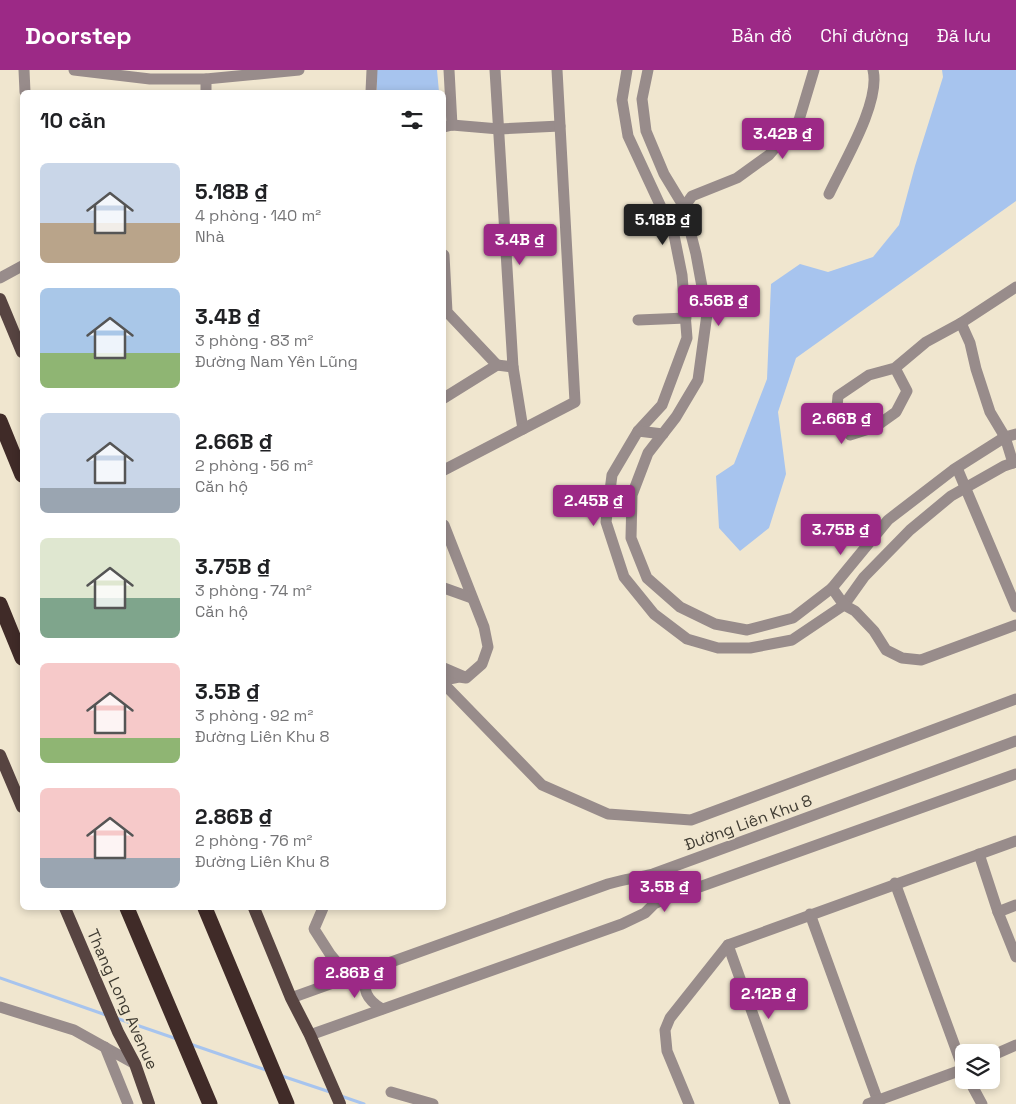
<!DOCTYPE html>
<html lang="vi">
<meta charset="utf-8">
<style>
body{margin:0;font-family:"Space Grotesk",sans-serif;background:#f6f6f6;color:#202124;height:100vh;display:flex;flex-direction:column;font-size:19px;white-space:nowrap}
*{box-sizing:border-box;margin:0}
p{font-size:16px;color:#757577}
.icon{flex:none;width:28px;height:28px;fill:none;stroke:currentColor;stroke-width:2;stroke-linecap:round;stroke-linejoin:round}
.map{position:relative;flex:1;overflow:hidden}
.details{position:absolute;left:20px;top:20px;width:426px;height:820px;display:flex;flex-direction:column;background:#fff;border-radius:8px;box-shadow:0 2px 8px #0003}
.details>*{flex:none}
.buttons{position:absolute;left:955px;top:974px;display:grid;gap:10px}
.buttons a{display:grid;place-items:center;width:45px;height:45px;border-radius:8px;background:#fff;box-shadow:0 2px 8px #0003;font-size:25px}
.price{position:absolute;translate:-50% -42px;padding:0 11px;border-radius:5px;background:#9c2986;color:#fff;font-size:16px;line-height:32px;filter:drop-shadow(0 1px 2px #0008)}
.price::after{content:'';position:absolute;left:50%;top:30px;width:15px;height:11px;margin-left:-8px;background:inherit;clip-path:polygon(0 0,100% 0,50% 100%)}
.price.active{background:#222;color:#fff}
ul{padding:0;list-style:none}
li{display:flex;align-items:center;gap:15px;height:125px;padding:0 20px}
li span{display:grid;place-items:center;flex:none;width:140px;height:100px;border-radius:8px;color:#555}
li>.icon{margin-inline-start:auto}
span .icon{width:60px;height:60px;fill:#fffc;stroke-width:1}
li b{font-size:21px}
h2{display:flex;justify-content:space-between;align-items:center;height:60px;padding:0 20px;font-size:21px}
header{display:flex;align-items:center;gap:30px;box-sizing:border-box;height:70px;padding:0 25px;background:#9c2986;color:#fff}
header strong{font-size:24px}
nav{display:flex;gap:28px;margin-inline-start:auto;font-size:18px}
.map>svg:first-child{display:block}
</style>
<header>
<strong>Doorstep</strong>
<nav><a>Bản đồ</a><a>Chỉ đường</a><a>Đã lưu</a></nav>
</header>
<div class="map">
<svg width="1016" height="1034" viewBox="0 0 1016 1034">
<rect width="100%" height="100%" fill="#f0e6cf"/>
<g fill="#a7c4ee">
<polygon points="376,0 437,0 439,22 377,22"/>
<polygon points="942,0 1016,0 1016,131 796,288 778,342 786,404 769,458 740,481 719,458 716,406 734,394 767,309 771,214 800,194 828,202 873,187 899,155 915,96 943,7"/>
</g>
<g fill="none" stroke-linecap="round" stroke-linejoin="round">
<g stroke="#a7c4ee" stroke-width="3">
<polyline points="0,908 106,945"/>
<polyline points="116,948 177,969"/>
<polyline points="190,974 266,1000"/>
<polyline points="282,1006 330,1022"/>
<polyline points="341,1026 364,1034"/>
</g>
<g stroke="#988c8b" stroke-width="11">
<polyline points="24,0 25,22"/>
<polyline points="74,0 150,9 206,9 299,0"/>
<polyline points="449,0 452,55"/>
<polyline points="495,0 513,297 497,295"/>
<polyline points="627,0 622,30 628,66 674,165 682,205 687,268 662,335 638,361 612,405 606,452 624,507 654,544 687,569 718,578 750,578 792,570 844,535 864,507 910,460 951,426 1004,396 1016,392"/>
<polyline points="648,0 642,29 646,61 664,104 684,137 696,184 707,244 698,310 676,347 648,383 632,425 631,468 647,508 680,537 715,554 747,560 793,548 832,518 888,450 953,400 1005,367 1016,364"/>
<polyline points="206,22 206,9"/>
<polyline points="371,22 372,0"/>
<polyline points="444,57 452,55 499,59 560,56"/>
<path d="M829,124c14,-30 52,-92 44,-124"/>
<polyline points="684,137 692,126 737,108 769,85 799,50 814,0"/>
<polyline points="444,185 447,242 497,295 444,328"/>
<polyline points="0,208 22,196"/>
<polyline points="638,250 686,248"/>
<polyline points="961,253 970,273 976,299 990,342 1005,367 1013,393"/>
<polyline points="513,297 523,359"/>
<polyline points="895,298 907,321 896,342 875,357 850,365 836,349 838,326 869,305 895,298 926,272 961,253 1016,217"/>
<polyline points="638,361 663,364"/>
<polyline points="957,398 1016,537"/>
<polyline points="444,400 575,332 557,0"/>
<polyline points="444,455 484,557 488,577 482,594 466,608 459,607 444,610"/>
<polyline points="444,518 472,528"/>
<polyline points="832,518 844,535 855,541 874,561 886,580 902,588 921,590 1016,555"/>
<polyline points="444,598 465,607"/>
<polyline points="444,614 542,715 608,744 691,750 1016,629"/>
<polyline points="979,784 998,842 1016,887"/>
<polyline points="895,813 964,1001"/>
<polyline points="323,838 314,859 330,884 350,908"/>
<polyline points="998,842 1016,835"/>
<polyline points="810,844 879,1034"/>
<polyline points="728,875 785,1034"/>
<path d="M367,902c-5,18 -1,27 15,37"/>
<path d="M291,928l317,-114c15,-5 30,-6 45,-10l363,-133"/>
<polyline points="0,937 74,960 135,994"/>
<polyline points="310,965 622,854 645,843 654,834 663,830 1016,704"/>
<polyline points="105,977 128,1034"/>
<polyline points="991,986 1016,975"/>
<polyline points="969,1010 982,1034"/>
<polyline points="391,1022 433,1034"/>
<polyline points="689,1034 667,981 665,960 670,948 728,875 1016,771"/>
<polyline points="868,1034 964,999"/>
</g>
<g stroke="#574441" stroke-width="12">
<polyline points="0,229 22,282"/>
<polyline points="0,685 22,737"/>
<polyline points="65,838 118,962 135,994 149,1034"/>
<polyline points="254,838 291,928 310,965 340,1034"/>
</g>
<g stroke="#402b28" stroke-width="15">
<polyline points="0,351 22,405"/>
<polyline points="0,534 22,588"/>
<polyline points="127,838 210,1034"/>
<polyline points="205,838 287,1034"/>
</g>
</g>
<g text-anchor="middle" stroke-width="4" stroke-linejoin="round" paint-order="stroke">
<g font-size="16" fill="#3f3b32" stroke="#f0e6cf">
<text transform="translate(748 752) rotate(-20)" y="6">Đường Liên Khu 8</text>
<text transform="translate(123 929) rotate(66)" y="6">Thang Long Avenue</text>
</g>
</g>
</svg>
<div class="buttons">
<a><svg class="icon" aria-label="layers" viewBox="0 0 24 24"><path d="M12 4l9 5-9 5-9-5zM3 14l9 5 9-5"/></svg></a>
</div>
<b class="price" style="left:783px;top:90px">3.42B ₫</b>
<b class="price active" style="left:663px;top:176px">5.18B ₫</b>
<b class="price" style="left:520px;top:196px">3.4B ₫</b>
<b class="price" style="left:719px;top:257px">6.56B ₫</b>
<b class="price" style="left:842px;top:375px">2.66B ₫</b>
<b class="price" style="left:594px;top:457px">2.45B ₫</b>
<b class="price" style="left:841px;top:486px">3.75B ₫</b>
<b class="price" style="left:665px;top:843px">3.5B ₫</b>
<b class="price" style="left:355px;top:929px">2.86B ₫</b>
<b class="price" style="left:769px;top:950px">2.12B ₫</b>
<section class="details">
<h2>10 căn<svg class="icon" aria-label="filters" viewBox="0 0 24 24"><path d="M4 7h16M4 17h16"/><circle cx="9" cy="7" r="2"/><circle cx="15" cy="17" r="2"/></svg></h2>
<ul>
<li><span style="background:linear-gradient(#c9d6e8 60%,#b9a48a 0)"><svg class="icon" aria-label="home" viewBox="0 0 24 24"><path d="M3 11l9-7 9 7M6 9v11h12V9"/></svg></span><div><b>5.18B ₫</b><p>4 phòng · 140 m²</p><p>Nhà</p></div></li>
<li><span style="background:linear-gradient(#a9c7e8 65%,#8fb573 0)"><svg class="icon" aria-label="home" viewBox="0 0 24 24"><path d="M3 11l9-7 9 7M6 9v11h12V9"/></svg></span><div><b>3.4B ₫</b><p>3 phòng · 83 m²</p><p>Đường Nam Yên Lũng</p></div></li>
<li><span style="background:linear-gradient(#c9d6e8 75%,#9aa5b1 0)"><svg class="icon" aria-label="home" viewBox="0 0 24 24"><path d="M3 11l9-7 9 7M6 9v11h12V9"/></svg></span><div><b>2.66B ₫</b><p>2 phòng · 56 m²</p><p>Căn hộ</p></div></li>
<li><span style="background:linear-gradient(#dfe7d0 60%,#7fa58c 0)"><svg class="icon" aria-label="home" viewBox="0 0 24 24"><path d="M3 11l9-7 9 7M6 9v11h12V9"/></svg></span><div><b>3.75B ₫</b><p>3 phòng · 74 m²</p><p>Căn hộ</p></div></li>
<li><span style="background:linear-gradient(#f6c9c9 75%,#8fb573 0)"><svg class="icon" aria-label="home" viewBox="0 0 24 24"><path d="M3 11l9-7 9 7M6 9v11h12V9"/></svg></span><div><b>3.5B ₫</b><p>3 phòng · 92 m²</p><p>Đường Liên Khu 8</p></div></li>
<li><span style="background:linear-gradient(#f6c9c9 70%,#9aa5b1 0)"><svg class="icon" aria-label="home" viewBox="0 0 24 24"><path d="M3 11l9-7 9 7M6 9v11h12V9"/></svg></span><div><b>2.86B ₫</b><p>2 phòng · 76 m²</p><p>Đường Liên Khu 8</p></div></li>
</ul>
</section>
</div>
